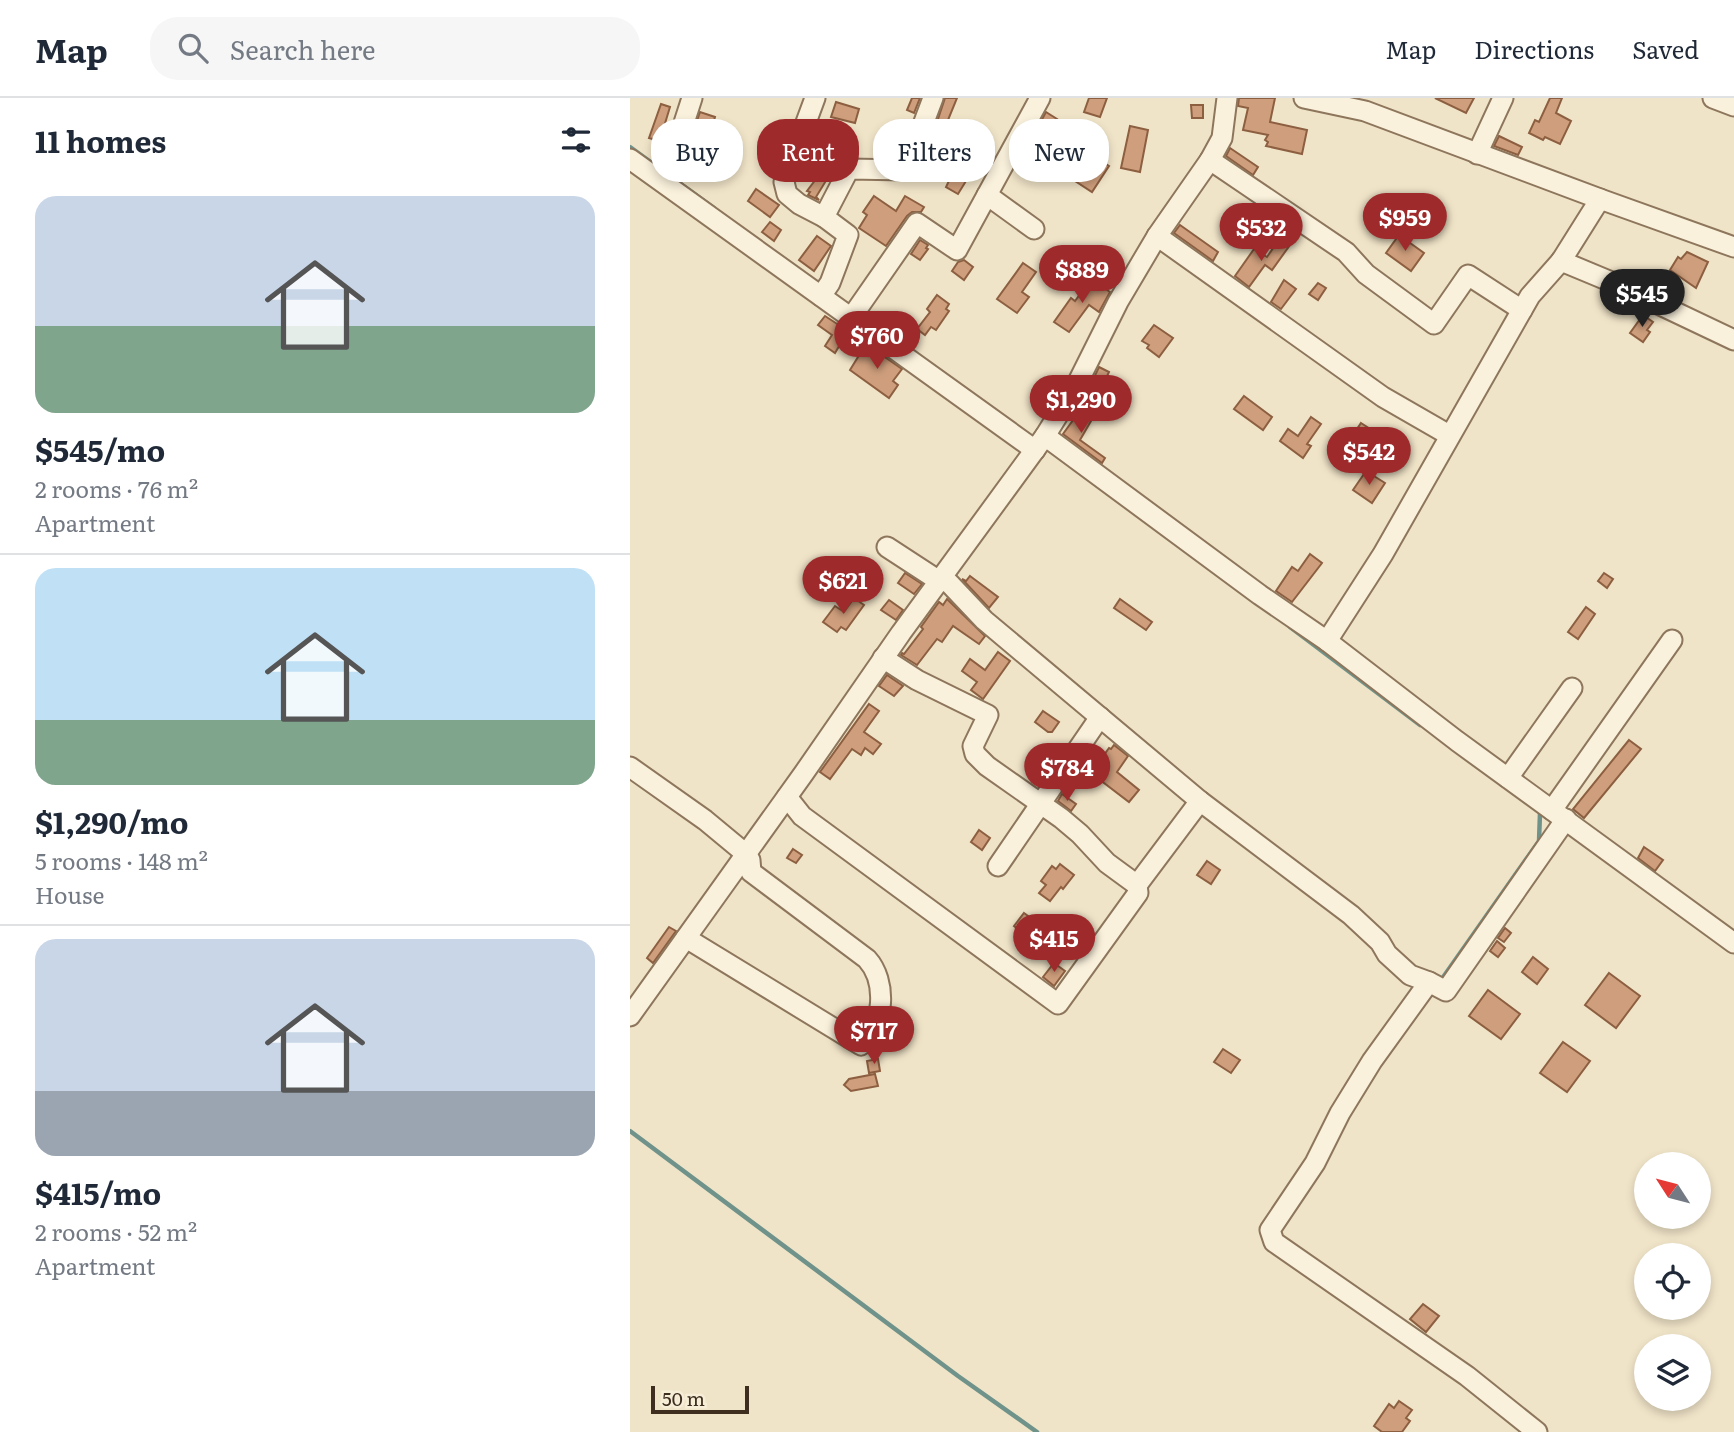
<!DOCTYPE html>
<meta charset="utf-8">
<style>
body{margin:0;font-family:Literata,serif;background:#f6f6f7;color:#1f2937;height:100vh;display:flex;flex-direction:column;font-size:26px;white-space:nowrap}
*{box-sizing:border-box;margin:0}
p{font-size:23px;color:#747a83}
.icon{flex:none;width:38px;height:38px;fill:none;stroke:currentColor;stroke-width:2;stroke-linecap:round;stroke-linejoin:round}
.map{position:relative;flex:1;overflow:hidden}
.drawer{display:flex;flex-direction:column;background:#fff;width:630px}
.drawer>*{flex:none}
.guide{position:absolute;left:21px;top:21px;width:665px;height:63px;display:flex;gap:14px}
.needle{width:46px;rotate:306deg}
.controls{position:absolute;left:1004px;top:1054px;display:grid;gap:14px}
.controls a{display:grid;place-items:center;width:77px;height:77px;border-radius:50%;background:#fff;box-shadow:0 4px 10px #0003;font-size:35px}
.scale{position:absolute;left:21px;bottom:18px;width:98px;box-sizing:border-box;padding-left:7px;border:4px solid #3d2e20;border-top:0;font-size:19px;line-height:24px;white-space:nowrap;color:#3d2e20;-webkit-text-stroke:5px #f7eed8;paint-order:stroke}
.price{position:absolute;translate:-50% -60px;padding:0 16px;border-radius:24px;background:#9e2a2b;color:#fff;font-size:23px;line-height:46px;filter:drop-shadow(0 2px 4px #0008)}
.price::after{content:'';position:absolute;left:50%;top:42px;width:21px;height:16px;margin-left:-10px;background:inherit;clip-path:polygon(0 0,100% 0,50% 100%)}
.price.active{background:#222;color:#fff}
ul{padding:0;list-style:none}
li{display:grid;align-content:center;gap:14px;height:371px;padding:0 35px}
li+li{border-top:2px solid #e0e1e3}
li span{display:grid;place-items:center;height:217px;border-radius:21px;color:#555}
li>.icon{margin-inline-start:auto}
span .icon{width:126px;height:126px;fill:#fffc;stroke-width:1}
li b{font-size:30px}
h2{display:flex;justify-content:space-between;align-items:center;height:84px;padding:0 35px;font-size:30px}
.chip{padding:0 24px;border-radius:28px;background:#fff;box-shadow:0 4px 10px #0003;font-size:24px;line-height:63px}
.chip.active{background:#9e2a2b;color:#fff}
header{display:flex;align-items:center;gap:42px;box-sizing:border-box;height:98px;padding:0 35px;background:#fff;border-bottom:2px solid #e0e1e3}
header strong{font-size:33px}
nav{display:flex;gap:38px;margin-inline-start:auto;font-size:24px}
.search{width:490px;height:63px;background:#f6f6f7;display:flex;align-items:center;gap:18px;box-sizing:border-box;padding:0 24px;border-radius:28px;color:#747a83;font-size:26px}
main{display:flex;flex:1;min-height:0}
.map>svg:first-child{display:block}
</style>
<header>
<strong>Map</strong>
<div class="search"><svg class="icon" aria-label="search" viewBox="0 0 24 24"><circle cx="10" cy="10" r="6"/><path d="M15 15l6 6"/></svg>Search here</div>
<nav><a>Map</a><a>Directions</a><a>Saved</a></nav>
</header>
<main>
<section class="drawer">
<h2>11 homes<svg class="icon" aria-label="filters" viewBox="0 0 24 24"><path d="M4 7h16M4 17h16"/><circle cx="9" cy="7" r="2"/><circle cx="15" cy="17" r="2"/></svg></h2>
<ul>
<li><span style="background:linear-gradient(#c9d6e8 60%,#7fa58c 0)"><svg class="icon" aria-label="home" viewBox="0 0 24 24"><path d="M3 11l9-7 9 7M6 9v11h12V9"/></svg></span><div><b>$545/mo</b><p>2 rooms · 76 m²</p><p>Apartment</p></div></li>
<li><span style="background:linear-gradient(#bfe0f5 70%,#7fa58c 0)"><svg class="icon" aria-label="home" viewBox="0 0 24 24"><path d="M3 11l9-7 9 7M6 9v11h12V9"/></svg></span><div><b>$1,290/mo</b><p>5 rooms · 148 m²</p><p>House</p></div></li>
<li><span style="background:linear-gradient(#c9d6e8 70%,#9aa5b1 0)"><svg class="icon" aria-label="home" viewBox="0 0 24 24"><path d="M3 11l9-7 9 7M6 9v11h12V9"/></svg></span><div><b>$415/mo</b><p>2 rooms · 52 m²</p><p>Apartment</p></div></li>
</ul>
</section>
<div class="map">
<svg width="1104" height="1334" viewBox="0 0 1104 1334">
<rect width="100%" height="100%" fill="#f0e4c8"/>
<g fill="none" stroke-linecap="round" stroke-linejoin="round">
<g stroke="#6f938a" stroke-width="4.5">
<polyline points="0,49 84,110"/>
<polyline points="660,529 790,627"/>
<polyline points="809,885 909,743 910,715"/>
<polyline points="0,1033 328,1278 407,1334"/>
</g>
</g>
<g fill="#cf9f7d" stroke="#8d5f41" stroke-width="2">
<polygon points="282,0 290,0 284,15 277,12"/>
<polygon points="315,0 327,0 316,27 307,24"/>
<polygon points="459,0 477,0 470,19 454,14"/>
<polygon points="609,0 645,0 640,24 677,32 672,56 636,48 638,44 635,42 638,37 613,32 618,10 608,8"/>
<polygon points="805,0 844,0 836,15"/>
<polygon points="920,0 932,0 926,15 941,23 930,46 915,39 913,42 899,35 905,22 909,24"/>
<polygon points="206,4 229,11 225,25 201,19"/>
<polygon points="31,6 40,9 33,32 40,34 48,42 55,43 61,40 70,14 85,19 82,30 101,36 89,66 83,64 77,80 44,71 51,49 19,40"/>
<polygon points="561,7 573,7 573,20 562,20"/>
<polygon points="416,14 427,21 422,28 443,43 434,55 457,71 468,61 479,68 462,94 396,51"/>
<polygon points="500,28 518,32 510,74 491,70"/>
<polygon points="269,34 276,37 268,58 263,56 267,47 264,46"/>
<polygon points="869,38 892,49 888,57 864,48"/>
<polygon points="336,47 352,57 328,96 316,89"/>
<polygon points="600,50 628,69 623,77 596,58"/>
<polygon points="198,62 206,67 199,82 197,81 186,99 189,102 178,97 180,94 177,93 189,77 185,75 189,65 195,68"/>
<polygon points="126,91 149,107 140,119 118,103"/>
<polygon points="244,98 266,113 275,98 294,109 291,114 282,114 277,118 256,148 229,130 237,117 233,114"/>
<polygon points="140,124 151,132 144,143 132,134"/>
<polygon points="550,127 588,154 583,163 544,135"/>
<polygon points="769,137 794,155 781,173 756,155"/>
<polygon points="187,138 201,148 184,173 169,162"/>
<polygon points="650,140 660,147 642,172 635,167 619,189 605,178 624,151 637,159"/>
<polygon points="290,142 298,147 296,150 298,151 290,162 281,156"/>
<polygon points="1057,154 1078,164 1066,190 1040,172 1048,159 1051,161"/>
<polygon points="334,162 343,169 334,182 322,173 328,164"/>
<polygon points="393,165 406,174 392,194 399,199 387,215 367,201"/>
<polygon points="461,181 480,194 469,214 459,207 439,234 424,224 441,200 445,203"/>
<polygon points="654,182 666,191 651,211 641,204"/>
<polygon points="688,185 696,190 688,202 679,196"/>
<polygon points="307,197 319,206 316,211 319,213 306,232 301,229 295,237 287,231 300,214 297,211"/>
<polygon points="1013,217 1023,224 1017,232 1020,234 1013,244 1000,235"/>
<polygon points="195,218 218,233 205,255 195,248 202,237 188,227"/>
<polygon points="524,227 543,240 529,259 517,250 519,247 512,243"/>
<polygon points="236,246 272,271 263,283 268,287 259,300 220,272"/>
<polygon points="469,269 479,274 469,295 459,290"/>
<polygon points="614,298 642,319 633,332 604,311"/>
<polygon points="449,314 461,323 450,342 475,360 472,365 433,336"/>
<polygon points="681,319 691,326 677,346 681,348 673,360 650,343 658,331 668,338"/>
<polygon points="731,325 751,338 739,355 719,343"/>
<polygon points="736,373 755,385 742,405 723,392"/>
<polygon points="680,456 692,465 662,504 646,493 662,469 668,473"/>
<polygon points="275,475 292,486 284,496 268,485"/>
<polygon points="974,475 983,481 977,490 968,483"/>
<polygon points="340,478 368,499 359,510 332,481 336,483"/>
<polygon points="224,500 234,507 216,532 211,529 207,534 193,524 205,508 214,514"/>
<polygon points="317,501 355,538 349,546 323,528 312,544 307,541 287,567 271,557 272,555 274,556 293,531 291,529 309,504 313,507"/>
<polygon points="490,501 522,524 516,532 484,510"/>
<polygon points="259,502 273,512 266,522 251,512"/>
<polygon points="956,509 965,516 948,541 938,534"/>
<polygon points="368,554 380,563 353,601 341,592 347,584 332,573 340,561 355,572"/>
<polygon points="257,577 273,588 264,598 249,588"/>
<polygon points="239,606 249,613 234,634 251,646 243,656 235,650 231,657 222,651 200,681 190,674"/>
<polygon points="413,613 429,624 422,634 418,634 405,624"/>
<polygon points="999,642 1011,651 954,720 943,711"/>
<polygon points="484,647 498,658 487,674 509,692 499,704 461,675 479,650 481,651"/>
<polygon points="432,696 446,706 441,713 428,703"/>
<polygon points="349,732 360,740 352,752 341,744"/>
<polygon points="1014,749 1033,762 1025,773 1008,760"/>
<polygon points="163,751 172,757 166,765 157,760"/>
<polygon points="577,763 590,772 581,786 567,777"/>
<polygon points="430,766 444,777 433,791 431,789 420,803 409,795 416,787 411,783 422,768 426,771"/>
<polygon points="394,815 424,837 413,851 384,828"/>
<polygon points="39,829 46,833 23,865 17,860"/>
<polygon points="875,830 881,835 874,844 868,840"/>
<polygon points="867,843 875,850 868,859 860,853"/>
<polygon points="903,859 918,871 907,886 892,874"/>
<polygon points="424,865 435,873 424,888 413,879"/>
<polygon points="979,875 1010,898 986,930 955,907"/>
<polygon points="858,892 890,916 871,941 839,918"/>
<polygon points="933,944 960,963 937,994 910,975"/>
<polygon points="593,951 610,962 601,975 584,964"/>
<polygon points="248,961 250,973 239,975 237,963"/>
<polygon points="245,976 248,988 221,993 214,987 219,981"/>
<polygon points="793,1206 809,1218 796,1234 780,1221"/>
<polygon points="769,1303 782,1312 776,1320 780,1323 772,1334 752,1334 744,1328 759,1306 764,1310"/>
</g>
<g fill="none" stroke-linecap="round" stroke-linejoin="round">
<defs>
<g id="minor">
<polyline points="185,0 154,84 157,96 169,106 194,119 218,137 200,185 191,198"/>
<polyline points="674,0 735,13 970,101 931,163 900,198 753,456 697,543"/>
<polyline points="1083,0 1104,8"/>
<polyline points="52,31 62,0"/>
<polyline points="847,56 873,0"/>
<polyline points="0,61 405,352"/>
<polyline points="580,62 716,154 736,176 804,226 838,177 892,212"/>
<polyline points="357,97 404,131"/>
<polyline points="970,101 1104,149"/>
<polyline points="194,119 219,71 276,72 303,0"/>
<polyline points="527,138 753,299 819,337"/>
<polyline points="931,163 984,185 1104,242"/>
<polyline points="221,220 287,125 327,152 410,0"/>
<polyline points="415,338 630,497 697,543 827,643 1104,845"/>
<polyline points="257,449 303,479 319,485 354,522 570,703 721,817 750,844 757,856 780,877 799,884"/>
<polyline points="253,560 287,582 358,617 343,648 345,656 357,668 431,720 450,736 477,765 507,787 570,703"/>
<path d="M0,669l75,53 41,34 4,6 1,12 116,87c20,22 18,66 -6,86l-175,-107"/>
<polyline points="878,680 942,590"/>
<polyline points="157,699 172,718 428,906 508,795 507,787"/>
<polyline points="922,712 1042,542"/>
<polyline points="368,768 470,619"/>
<polyline points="0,918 174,675 271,535 415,338 446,288 488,204 527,138 580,62 592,40 597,0"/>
<polyline points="907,1334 837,1278 644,1144 640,1132 685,1065 710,1015 742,963 799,884 816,893 936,721"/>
</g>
</defs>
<use href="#minor" stroke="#8d765c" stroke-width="23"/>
<use href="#minor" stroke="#faf1dc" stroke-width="19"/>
</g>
</svg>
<div class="controls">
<a><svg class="needle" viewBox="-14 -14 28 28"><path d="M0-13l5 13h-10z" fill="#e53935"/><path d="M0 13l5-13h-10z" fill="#747a83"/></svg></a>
<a><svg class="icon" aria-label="locate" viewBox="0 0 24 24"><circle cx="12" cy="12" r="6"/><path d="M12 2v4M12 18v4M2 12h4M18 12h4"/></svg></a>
<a><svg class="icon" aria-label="layers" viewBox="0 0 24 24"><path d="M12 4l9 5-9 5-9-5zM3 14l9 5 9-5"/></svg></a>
</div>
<div class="scale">50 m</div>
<b class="price" style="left:775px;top:155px">$959</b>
<b class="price" style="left:631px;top:165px">$532</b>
<b class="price" style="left:452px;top:207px">$889</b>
<b class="price active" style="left:1012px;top:231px">$545</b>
<b class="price" style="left:247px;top:273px">$760</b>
<b class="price" style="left:451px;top:337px">$1,290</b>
<b class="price" style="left:739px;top:389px">$542</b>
<b class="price" style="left:213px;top:518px">$621</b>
<b class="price" style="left:437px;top:705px">$784</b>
<b class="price" style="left:424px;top:876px">$415</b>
<b class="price" style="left:244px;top:968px">$717</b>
<div class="guide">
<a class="chip">Buy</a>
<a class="chip active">Rent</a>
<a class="chip">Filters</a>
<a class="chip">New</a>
</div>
</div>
</main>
